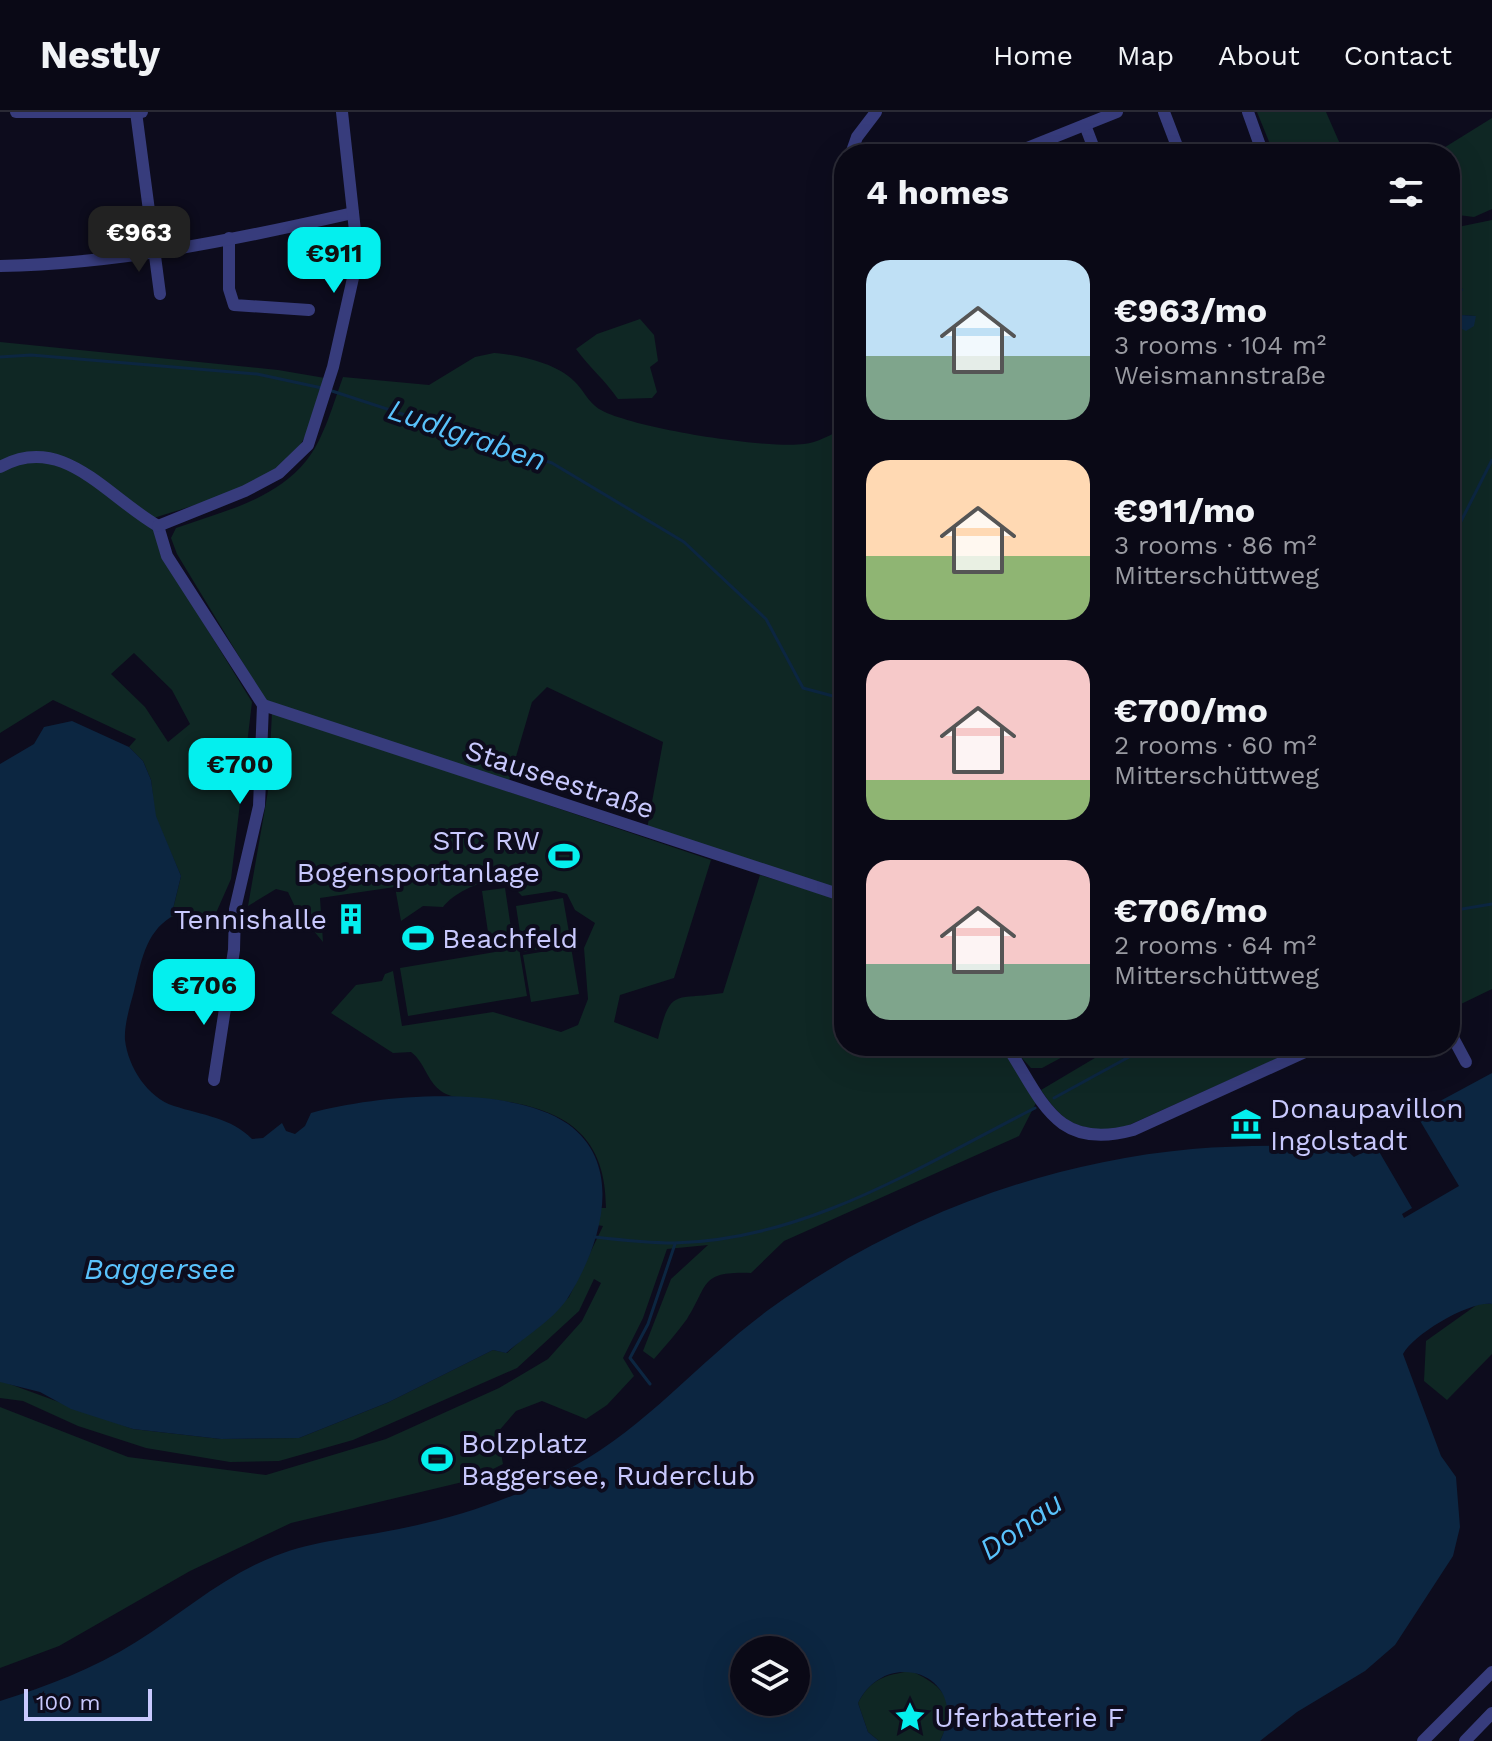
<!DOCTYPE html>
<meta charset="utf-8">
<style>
body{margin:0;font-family:"Work Sans",sans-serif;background:#181723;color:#f1f3f6;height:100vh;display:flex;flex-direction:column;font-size:30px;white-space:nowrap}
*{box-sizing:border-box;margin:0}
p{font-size:26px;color:#999aa1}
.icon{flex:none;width:44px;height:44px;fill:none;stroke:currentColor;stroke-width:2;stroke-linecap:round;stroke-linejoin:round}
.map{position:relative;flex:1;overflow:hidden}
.sheet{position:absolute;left:834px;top:32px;width:626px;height:912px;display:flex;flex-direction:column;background:#0a0916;border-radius:32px;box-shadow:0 8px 32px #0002,0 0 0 2px #2a2a35}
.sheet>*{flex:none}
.fabs{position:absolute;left:730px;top:1524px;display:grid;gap:16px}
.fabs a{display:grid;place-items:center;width:80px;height:80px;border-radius:50%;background:#0a0916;box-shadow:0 8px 32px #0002,0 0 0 2px #2a2a35;font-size:40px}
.scale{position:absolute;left:24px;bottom:20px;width:128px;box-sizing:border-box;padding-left:8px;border:4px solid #c9c9fe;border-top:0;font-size:22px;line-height:28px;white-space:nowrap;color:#c9c9fe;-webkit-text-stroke:6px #0d0c1d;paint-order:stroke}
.price{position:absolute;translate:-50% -68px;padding:0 18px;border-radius:16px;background:#04efee;color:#111;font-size:26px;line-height:52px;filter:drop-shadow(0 2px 4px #0008)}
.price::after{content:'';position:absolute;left:50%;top:48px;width:24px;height:18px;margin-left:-12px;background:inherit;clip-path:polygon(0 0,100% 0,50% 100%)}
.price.active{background:#222;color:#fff}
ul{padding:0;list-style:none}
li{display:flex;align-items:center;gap:24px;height:200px;padding:0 32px}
li span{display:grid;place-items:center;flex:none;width:224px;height:160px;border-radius:24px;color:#555}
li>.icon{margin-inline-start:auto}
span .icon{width:96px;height:96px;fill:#fffc;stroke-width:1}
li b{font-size:34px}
h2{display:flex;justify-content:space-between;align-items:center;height:96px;padding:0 32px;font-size:34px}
header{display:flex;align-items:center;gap:48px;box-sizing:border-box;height:112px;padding:0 40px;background:#0a0916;border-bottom:2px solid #2a2a35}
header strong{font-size:38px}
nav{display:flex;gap:44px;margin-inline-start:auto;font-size:28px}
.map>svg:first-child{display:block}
</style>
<header>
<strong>Nestly</strong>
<nav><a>Home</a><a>Map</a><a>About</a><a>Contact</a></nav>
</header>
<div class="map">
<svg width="1492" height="1629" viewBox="0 0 1492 1629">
<rect width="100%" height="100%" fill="#0d0c1d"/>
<g fill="#0f2724" fill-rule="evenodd">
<polygon points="1257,0 1326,0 1340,32 1316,42 1274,42"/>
<polygon points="1492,6 1492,97 1474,105 1450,102 1450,42 1434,42"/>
<polygon points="1492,108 1492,877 1461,892 1456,884 1450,888 1450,633 1456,630 1450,624 1450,310 1461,295 1450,269 1450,211 1455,216 1475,204 1461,203 1456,185 1463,178 1452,158 1456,148 1450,147 1450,120 1453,116"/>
<path d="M640,207l14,16 4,26 -8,6 7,25 -5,6 -34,1c-13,-19 -29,-32 -42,-50l21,-15z"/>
<path d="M0,230l278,28 47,8c-6,22 -12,45 -23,64 -26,44 -114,64 -160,80l12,5 9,30 89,145 -21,177 -15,34 -45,4 10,-41 -26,-60 -4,-36 -8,-19 -14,-14 7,-8 -83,-39 -53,33zM134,541l38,37 18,34 -22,18 -23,-35 -34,-33z"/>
<path d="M494,241c25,2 62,10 80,28 9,8 14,21 25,28 32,19 166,40 205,35 13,-1 27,-10 40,-15v463l-197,-63 16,-87 -116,-55 -15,15 -24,82 -242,-83 -89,-147 -6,-16 5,-10c45,-16 99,-28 130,-67 18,-22 27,-57 37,-84l86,8 46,-28z"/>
<path d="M272,600l439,148 -37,118 -54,17 -6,27 44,17c13,-53 17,-38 65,-46l37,-118 84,26v145h157l36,55 -18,35 -235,105 -33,32c-52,-2 -42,12 -64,46 -10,14 -22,27 -33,40l-11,-8 28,-72 37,-34 -41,4 -24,69 -20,40 11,18 -27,29 -21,14 -44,-18 -26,10 -19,22 6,31 -32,16 -180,43 -101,48 -131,75 -59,22v-261l128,50 138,18 120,-36 113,-51 49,-29 34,-38 19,-38 -7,-4 -15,32 -62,57 -164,72 -74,21 -49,1 -84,-14 -68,-22 -55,-25 -23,-3v-16h4l129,47 88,10 78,-1 90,-36 104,-52 14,3 62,-56 34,-71 -6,-1v-17h9c0,-74 -42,-99 -110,-108 -15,-2 -37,0 -50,-6 -19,-9 -20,-31 -35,-42l-18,1 -62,-40 25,-28 26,-4 3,-7 8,-3 9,55 91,-14 68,20 17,-7 10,-26 -4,-51 11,-25 -20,-13 -8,-16 -12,-3 -33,5c-4,-4 -10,-11 -15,-13 -18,-8 -53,9 -64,24l-20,-1 -22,15 -6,-34 -75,11 3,44 -26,-31 -9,-19 -12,-3 -28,17 20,-115z"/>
<polygon points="505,776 512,823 489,827 482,779"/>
<polygon points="563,786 571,832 523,840 516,794"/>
<polygon points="571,835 579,882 531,890 523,843"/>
<polygon points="519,836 527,884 408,904 400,856"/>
<polygon points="1033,934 1083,934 1042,956 1031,956 1021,945"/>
<path d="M1115,934h181v4l-178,80c-41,0 -54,-6 -77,-40z"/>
<polygon points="1478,1192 1492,1192 1492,1242 1447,1288 1424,1269 1426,1229"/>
<path d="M911,1559c35,16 48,33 29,70h-61l-11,-9 -10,-29c12,-24 27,-28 53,-32z"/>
</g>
<g fill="#0c2641" fill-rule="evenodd">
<polygon points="1450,147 1457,148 1452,158 1463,178 1456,185 1461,203 1476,204 1474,214 1466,219 1450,211"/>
<path d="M72,609l57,26 14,14 8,19 5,36 25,60 -10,41c-26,16 -30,46 -37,74 -4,15 -10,34 -9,49 3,27 23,58 49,66 28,9 58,12 78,33l11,-1 19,-15 4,8 9,3 10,-8 6,-13c66,-18 198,-30 257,11 58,42 32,122 1,172 -13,22 -43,40 -63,57l-13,-3 -104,52 -90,36 -78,1 -88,-10 -62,-20 -31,-17 -40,-10v-618l34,-20 10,-17z"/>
<path d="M1492,961v231c-23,-3 -78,30 -89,50l38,102 15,21 4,50 -7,29 -58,89 -30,26 -68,41 -37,29h-320c33,-65 -53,-97 -82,-38l10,29 11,9h-879v-40c48,-15 93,-32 136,-59 47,-29 87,-66 139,-86 41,-16 81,-18 124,-27 61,-12 120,-32 175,-63 75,-41 128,-108 197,-158 124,-89 269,-145 421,-159 49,-4 100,-3 149,-4l13,12 17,-9 3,-5 38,65 -10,6 2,4 55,-32 -43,-72zM744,1538h52v52h-52z"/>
</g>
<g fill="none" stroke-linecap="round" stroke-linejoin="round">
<g stroke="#0c2641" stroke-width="3">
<polyline points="0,245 31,243 257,262 322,276"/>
<polyline points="329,278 552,351 684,430 766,507 803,576 844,587"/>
<polyline points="1450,431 1492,348"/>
<polyline points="1450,799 1492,792"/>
<polyline points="1054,986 1149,934"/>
<path d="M595,1125c26,3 52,6 79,6 133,-3 246,-77 361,-135"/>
<polyline points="650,1272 630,1246 648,1212 675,1132"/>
</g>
<g stroke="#373c7c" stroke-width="12">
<polyline points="16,0 142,0"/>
<polyline points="136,0 160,182"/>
<polyline points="1164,0 1180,42"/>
<polyline points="1248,0 1263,42"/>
<polyline points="1085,13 1096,42"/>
<polyline points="851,42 857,25 876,0"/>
<polyline points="1012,42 1117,0"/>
<polyline points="229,126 229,177 234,193 309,198"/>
<path d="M0,154c118,-2 238,-27 353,-53"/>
<path d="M0,355c62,-35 106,29 158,59"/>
<polyline points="158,414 167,444 263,593 259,694 235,797 234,838 214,968"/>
<polyline points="158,414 245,379 279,361 308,333 333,255 355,157 356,128 342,0"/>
<polyline points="263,593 844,784"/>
<polyline points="1450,920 1466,950"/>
<path d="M1007,934c36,56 49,105 126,84l185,-84"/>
<polyline points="1423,1629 1492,1560"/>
<polyline points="1465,1629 1492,1601"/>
</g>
</g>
<defs>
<symbol id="stadium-bare" viewBox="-9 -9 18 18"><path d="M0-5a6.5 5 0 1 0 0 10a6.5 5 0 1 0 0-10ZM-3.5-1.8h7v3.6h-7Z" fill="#04efee" stroke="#0d0c1d" stroke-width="2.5" paint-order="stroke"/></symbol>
<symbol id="building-bare" viewBox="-9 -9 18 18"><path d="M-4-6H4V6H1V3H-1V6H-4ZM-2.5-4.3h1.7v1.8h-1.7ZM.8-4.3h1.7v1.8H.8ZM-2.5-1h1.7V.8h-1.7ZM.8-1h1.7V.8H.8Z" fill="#04efee" stroke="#0d0c1d" stroke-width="2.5" paint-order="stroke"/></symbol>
<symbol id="museum-bare" viewBox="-9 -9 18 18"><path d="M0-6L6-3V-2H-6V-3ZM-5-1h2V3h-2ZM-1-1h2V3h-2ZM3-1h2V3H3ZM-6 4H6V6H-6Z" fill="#04efee" stroke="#0d0c1d" stroke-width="2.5" paint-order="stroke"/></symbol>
<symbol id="sight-bare" viewBox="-9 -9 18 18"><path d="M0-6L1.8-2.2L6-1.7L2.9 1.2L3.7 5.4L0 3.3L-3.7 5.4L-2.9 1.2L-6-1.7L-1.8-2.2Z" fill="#04efee" stroke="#0d0c1d" stroke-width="2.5" paint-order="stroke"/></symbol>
</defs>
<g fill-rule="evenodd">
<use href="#stadium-bare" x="542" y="722" width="44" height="44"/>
<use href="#building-bare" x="329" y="785" width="44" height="44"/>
<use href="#stadium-bare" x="396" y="804" width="44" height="44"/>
<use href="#museum-bare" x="1224" y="990" width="44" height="44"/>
<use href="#stadium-bare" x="415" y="1325" width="44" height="44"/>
<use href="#sight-bare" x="888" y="1583" width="44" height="44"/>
</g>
<g text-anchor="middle" stroke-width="8" stroke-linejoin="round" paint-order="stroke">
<g font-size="28" fill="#c9c9fe" stroke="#0d0c1d">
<text transform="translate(560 667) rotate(18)" y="10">Stauseestraße</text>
</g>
<g font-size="28" fill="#c9c9fe" stroke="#0d0c1d" text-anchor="start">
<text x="540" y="738" text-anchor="end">STC RW<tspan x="540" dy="32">Bogensportanlage</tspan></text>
<text x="327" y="817" text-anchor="end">Tennishalle</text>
<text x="442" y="836">Beachfeld</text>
<text x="1270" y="1006">Donaupavillon<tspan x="1270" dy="32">Ingolstadt</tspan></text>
<text x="461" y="1341">Bolzplatz<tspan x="461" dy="32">Baggersee, Ruderclub</tspan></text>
<text x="934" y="1615">Uferbatterie F</text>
</g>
<g font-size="30" font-style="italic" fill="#59c2fc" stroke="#0d0c1d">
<text transform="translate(467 323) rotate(19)" y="10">Ludlgraben</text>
<text x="160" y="1167">Baggersee</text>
<text transform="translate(1021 1414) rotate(-35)" y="10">Donau</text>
</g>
</g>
</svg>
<div class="fabs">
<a><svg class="icon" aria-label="layers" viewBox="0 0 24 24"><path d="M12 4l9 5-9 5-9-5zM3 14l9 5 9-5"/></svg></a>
</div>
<div class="scale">100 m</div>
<b class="price active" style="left:139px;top:162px">€963</b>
<b class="price" style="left:334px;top:183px">€911</b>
<b class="price" style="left:240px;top:694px">€700</b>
<b class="price" style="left:204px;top:915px">€706</b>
<section class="sheet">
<h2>4 homes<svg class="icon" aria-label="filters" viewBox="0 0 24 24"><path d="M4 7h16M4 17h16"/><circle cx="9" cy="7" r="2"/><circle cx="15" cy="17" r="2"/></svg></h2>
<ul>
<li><span style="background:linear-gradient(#bfe0f5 60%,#7fa58c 0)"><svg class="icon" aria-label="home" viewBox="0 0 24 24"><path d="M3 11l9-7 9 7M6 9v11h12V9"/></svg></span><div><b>€963/mo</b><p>3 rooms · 104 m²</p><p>Weismannstraße</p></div></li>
<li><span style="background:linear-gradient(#ffd9b3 60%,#8fb573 0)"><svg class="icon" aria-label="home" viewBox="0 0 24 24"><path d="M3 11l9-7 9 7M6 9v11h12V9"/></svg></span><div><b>€911/mo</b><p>3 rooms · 86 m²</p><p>Mitterschüttweg</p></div></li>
<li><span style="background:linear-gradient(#f6c9c9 75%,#8fb573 0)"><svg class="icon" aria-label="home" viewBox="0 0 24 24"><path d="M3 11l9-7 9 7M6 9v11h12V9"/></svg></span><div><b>€700/mo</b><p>2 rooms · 60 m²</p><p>Mitterschüttweg</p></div></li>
<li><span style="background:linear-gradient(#f6c9c9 65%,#7fa58c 0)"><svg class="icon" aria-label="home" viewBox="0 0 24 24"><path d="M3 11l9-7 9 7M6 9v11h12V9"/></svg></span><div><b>€706/mo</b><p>2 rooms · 64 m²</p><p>Mitterschüttweg</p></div></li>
</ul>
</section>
</div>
